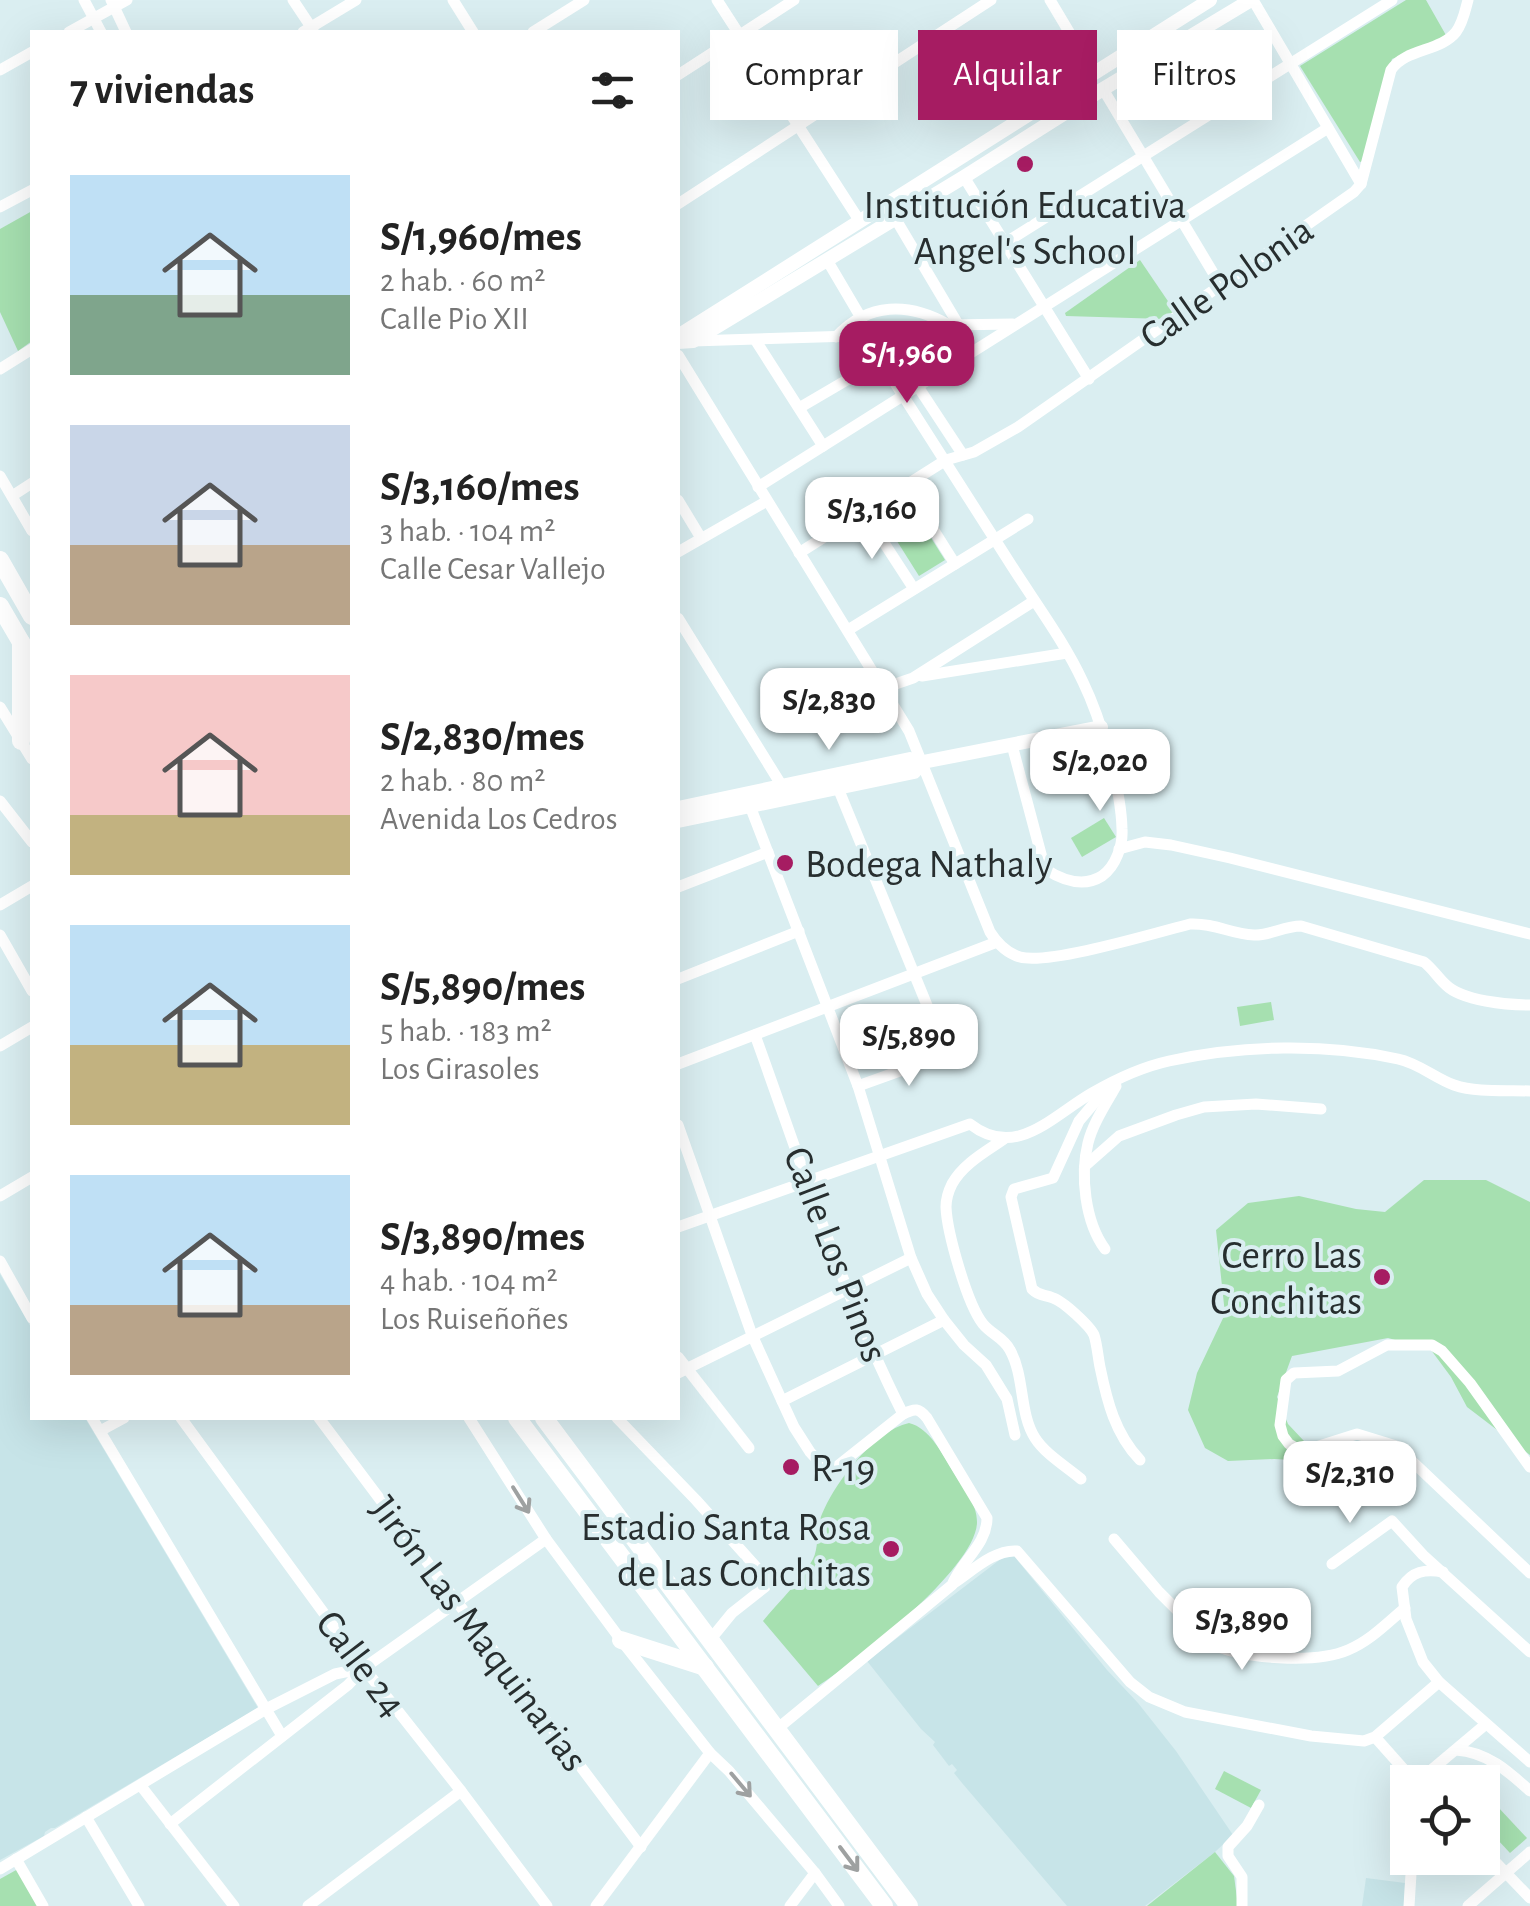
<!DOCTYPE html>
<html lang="es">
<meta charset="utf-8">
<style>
body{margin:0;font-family:"Alegreya Sans",sans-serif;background:#f6f6f6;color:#222;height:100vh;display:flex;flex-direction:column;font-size:38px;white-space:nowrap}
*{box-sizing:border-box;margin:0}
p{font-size:32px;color:#767676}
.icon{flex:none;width:55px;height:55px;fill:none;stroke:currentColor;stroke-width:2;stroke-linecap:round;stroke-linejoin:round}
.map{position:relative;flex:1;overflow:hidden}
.sheet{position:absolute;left:30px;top:30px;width:650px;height:1390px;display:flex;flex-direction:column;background:#fff;border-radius:0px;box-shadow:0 10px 40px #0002}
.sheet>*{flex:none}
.guide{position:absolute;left:710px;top:30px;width:670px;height:90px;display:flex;gap:20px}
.tools{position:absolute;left:1390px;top:1765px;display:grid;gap:20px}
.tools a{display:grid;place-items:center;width:110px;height:110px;border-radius:0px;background:#fff;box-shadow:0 10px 40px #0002;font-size:50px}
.price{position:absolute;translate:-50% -85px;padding:0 22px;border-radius:20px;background:#fff;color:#222;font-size:32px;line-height:65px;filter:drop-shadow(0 2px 5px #0008)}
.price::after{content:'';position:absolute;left:50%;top:60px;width:30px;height:22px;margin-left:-15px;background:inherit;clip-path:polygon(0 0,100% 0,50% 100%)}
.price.selected{background:#a61c62;color:#fff}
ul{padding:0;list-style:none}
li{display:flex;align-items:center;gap:30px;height:250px;padding:0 40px}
li span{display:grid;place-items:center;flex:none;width:280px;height:200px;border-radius:0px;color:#555}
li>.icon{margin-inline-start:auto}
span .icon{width:120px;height:120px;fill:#fffc;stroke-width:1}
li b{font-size:42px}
h2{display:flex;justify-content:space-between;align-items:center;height:120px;padding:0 40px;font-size:42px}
.chip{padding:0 35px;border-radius:0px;background:#fff;box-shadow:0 10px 40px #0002;font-size:35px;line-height:90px}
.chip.selected{background:#a61c62;color:#fff}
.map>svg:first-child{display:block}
</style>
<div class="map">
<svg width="1530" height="1906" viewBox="0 0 1530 1906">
<rect width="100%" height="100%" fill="#daeef1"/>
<g fill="#c7e4e8">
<polygon points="0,1274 32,1329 32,1418 85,1418 258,1708 55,1828 51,1828 45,1832 44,1836 0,1860"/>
<polygon points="1006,1555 1014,1556 1107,1670 1138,1703 1176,1751 1233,1835 1215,1852 1145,1906 1067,1906 962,1783 954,1773 957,1770 952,1764 949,1766 933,1745 935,1742 921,1729 867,1661"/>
<polygon points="1366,1878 1405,1883 1404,1906 1362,1906"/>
</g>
<g fill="#a6e0b0">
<polygon points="1406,0 1426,0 1447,37 1392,59 1363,161 1360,162 1300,66"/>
<polygon points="32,211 32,341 18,351 0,312 0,229"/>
<polygon points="1140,260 1176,313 1164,319 1066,316 1065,313"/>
<polygon points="916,514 945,560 919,576 890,530"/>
<polygon points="1104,818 1116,837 1082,857 1071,838"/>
<polygon points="1271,1002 1274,1020 1240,1026 1237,1007"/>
<polygon points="1424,1180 1486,1180 1530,1202 1530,1455 1467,1407 1451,1377 1431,1350 1388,1338 1292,1356 1277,1397 1288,1424 1304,1441 1309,1461 1274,1459 1228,1461 1205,1448 1188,1410 1197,1373 1225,1314 1216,1230 1248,1203 1299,1196 1356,1209 1385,1212"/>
<path d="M909,1423c21,5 34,32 45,50 9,15 23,30 23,49 0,45 -121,140 -159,164l-55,-65c16,-20 38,-40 50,-62 6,-12 3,-27 7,-39 11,-33 53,-89 89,-97z"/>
<polygon points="1224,1771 1261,1790 1251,1808 1215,1789"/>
<polygon points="1497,1806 1527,1838 1510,1853 1483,1824 1483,1819"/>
<polygon points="1215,1852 1234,1876 1238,1906 1147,1906"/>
<polygon points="18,1869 39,1906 0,1906 0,1879"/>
</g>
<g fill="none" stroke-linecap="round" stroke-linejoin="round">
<g stroke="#fff" stroke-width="11">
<polyline points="84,0 101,32"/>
<polyline points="111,0 126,32"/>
<polyline points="293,0 313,30"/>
<polyline points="453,0 473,32"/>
<polyline points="717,0 859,220"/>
<polyline points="1050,0 1093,72"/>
<polyline points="1253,0 1361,184"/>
<polyline points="69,32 127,0"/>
<polyline points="303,32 356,0"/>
<polyline points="533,32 584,0"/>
<polyline points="0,70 32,52"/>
<polyline points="678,75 794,0"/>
<polyline points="1103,89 1221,286"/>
<polyline points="964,177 1089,379"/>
<polyline points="678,204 991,0"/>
<polyline points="0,207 32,190"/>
<polyline points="895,218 958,324"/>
<polyline points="1005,243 1392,0"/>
<path d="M827,260l33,56 5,20c48,74 95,149 143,224 25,40 55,79 75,122 18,37 38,106 39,147 1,16 -6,37 -20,47 -19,12 -40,4 -57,-7l-33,-124"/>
<polyline points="884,335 963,455"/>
<path d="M836,337c32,-35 73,-35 113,-12"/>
<polyline points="693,341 884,335 949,325 1013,324"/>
<polyline points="756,341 823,446"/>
<path d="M678,355l231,376 81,201c7,11 16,21 30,25 29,8 135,-24 170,-33 26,-1 40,10 64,11 15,1 30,-9 47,-9l123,36c9,7 14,16 22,23 16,16 62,20 84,20"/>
<polyline points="0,369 32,349"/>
<polyline points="799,408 881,360"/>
<polyline points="0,476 32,531"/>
<polyline points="906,486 955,564"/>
<polyline points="758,487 1328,128"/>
<polyline points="12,496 32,483"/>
<polyline points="678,500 701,538"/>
<polyline points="864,512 914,589"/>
<polyline points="678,552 767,501"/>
<path d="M799,553l147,-93 28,-8 44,-25 336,-235 7,-8 30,-114c15,-22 49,-18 65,-38 7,-9 9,-21 12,-32"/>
<polyline points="678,618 782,786"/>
<polyline points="848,630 1028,519"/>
<polyline points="922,676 1067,653"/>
<polyline points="884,688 913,678 1034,601"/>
<polyline points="0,707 32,759"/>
<polyline points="838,788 947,1054 858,1086"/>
<polyline points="0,801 32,842"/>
<polyline points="750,806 858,1086 911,1258 927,1294 944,1320 964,1345 986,1365 1007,1399 1015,1435"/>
<polyline points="1119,849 1145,842 1171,845 1230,858 1530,934"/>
<polyline points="678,887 768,852"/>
<polyline points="0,905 32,886"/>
<polyline points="0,935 32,991"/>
<polyline points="678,979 799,931"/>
<path d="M755,1035c46,127 87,258 148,379"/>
<polyline points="0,1046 32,1027"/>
<polyline points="678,1064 997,942"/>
<path d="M1106,1089l-27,32 -26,57 -39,11 -3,8 21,92c8,8 12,5 21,9 10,3 37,28 41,37 3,9 4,22 6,32 7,34 15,67 40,93"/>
<path d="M678,1125l74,210 30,66 12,26 16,25 12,13 13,3 68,-54c12,-6 16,-6 24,4l60,100c0,27 -26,43 -35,67l-175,144"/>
<path d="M1004,1139c-19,13 -41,25 -52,45 -3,6 -6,16 -6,23 1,25 21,97 37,117 8,10 21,14 27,26 15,27 9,63 25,88 10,16 32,29 46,41"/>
<polyline points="1085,1166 1119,1136 1176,1115 1204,1107 1256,1104 1321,1109"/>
<polyline points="0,1196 32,1177"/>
<path d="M678,1227l292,-103c46,36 82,-8 122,-31 24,-14 50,-26 77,-32 72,-16 157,-18 229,-2 20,4 37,19 56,26 23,8 52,5 76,6"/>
<path d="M1105,1249c-20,-27 -25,-74 -17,-106 5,-20 18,-39 28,-57"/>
<polyline points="0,1261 32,1318"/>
<polyline points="678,1357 749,1448"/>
<polyline points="678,1373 911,1258"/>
<polyline points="782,1401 944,1320"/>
<polyline points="92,1418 282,1736"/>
<polyline points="181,1418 364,1668 461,1791 547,1906"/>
<polyline points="319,1418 641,1847"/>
<polyline points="469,1418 546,1539 621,1640 710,1753 729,1771 815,1873 839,1906"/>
<polyline points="617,1418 696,1500 766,1578 765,1587 732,1613 710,1640"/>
<polyline points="100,1431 124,1418"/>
<polyline points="1530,1467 1470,1383 1442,1351 1432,1345 1387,1345 1338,1371 1294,1373 1286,1380 1280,1425 1283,1436 1289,1444 1296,1448 1316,1447 1357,1434 1396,1446 1530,1573"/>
<path d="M1114,1539l45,53 51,51c31,16 106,21 138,7 22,-9 39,-27 57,-42"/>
<polyline points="1332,1564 1392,1521 1423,1555 1530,1652"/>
<path d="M1443,1572c-18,-3 -31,-1 -41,15l4,32 17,43 16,20 91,80"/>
<path d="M954,1583c18,-12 41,-34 63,-32l113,131 19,15 36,15 126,24 53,5 11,-4 64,-55"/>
<polyline points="1375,1737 1415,1782"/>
<path d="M1456,1750c31,2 52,21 74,41"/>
<polyline points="1417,1782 1486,1724"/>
<polyline points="141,1786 234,1906"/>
<polyline points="86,1817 139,1906"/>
<polyline points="170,1824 348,1685 364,1668 546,1539"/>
<polyline points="1482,1848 1530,1898"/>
<polyline points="16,1859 43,1906"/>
<polyline points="0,1869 266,1709 335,1674 364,1668"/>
<polyline points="308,1906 461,1791"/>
<polyline points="596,1906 710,1753"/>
<polyline points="790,1906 815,1873"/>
<polyline points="1242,1906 1242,1877 1228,1856 1228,1847 1247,1826 1259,1805"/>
<polyline points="1409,1906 1412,1858"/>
<polyline points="1468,1906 1530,1852"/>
</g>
<g stroke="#fff" stroke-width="14">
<polyline points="678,336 1210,0"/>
<polyline points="678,342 693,341 964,177 1103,89 1251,0"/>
<polyline points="923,762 1101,727"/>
<polyline points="678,808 910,759 923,762 914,772 678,821"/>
</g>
<g stroke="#fff" stroke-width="18">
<polyline points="0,560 32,616"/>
<polyline points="0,606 25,649"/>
<polyline points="21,741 21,642"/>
<polyline points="517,1418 884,1906"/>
<polyline points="544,1418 909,1906"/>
<polyline points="621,1640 705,1667"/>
</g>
</g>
<defs><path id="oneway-shaft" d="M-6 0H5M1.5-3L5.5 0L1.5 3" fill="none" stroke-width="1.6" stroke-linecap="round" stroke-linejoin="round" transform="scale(2.5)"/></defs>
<g stroke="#9ea1a1">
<use href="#oneway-shaft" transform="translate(521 1500) rotate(58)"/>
<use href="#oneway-shaft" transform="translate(741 1785) rotate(50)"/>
<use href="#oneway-shaft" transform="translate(849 1859) rotate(53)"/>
</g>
<g fill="#a61c62" stroke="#daeef1" stroke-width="4">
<circle cx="1025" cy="164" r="10"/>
<circle cx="785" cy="863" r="10"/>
<circle cx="1382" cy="1277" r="10"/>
<circle cx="791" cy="1467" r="10"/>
<circle cx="891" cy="1549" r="10"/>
</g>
<g text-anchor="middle" stroke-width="8" stroke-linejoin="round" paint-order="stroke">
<g font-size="40" fill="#272e2f" stroke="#daeef1" text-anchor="start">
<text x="1025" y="218" text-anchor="middle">Institución Educativa<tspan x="1025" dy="46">Angel's School</tspan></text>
<text x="805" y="877">Bodega Nathaly</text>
<text x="1362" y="1268" text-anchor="end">Cerro Las<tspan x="1362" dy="46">Conchitas</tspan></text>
<text x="811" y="1481">R-19</text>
<text x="871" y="1540" text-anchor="end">Estadio Santa Rosa<tspan x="871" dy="46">de Las Conchitas</tspan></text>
</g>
<g font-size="40" fill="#272e2f" stroke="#daeef1">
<text transform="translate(1226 282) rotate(-35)" y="14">Calle Polonia</text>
<text transform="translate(837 1254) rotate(69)" y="14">Calle Los Pinos</text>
<text transform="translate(480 1633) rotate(53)" y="14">Jirón Las Maquinarias</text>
<text transform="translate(362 1663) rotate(53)" y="14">Calle 24</text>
</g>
</g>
</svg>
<div class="tools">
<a><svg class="icon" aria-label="locate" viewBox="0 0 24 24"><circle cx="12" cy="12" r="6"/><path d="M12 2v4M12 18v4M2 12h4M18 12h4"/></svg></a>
</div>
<b class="price selected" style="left:907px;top:406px">S/1,960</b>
<b class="price" style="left:872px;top:562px">S/3,160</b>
<b class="price" style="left:829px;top:753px">S/2,830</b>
<b class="price" style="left:1100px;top:814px">S/2,020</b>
<b class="price" style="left:909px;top:1089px">S/5,890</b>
<b class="price" style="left:1350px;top:1526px">S/2,310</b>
<b class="price" style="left:1242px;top:1673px">S/3,890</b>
<div class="guide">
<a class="chip">Comprar</a>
<a class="chip selected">Alquilar</a>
<a class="chip">Filtros</a>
</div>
<section class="sheet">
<h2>7 viviendas<svg class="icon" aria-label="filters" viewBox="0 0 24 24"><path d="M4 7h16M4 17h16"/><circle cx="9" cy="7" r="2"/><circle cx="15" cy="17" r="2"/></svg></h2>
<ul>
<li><span style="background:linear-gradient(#bfe0f5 60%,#7fa58c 0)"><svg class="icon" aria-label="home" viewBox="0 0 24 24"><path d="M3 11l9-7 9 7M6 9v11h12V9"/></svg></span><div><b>S/1,960/mes</b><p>2 hab. · 60 m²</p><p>Calle Pio XII</p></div></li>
<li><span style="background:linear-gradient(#c9d6e8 60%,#b9a48a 0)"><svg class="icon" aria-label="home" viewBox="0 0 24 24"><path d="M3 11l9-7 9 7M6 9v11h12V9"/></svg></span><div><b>S/3,160/mes</b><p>3 hab. · 104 m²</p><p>Calle Cesar Vallejo</p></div></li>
<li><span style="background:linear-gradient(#f6c9c9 70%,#c2b280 0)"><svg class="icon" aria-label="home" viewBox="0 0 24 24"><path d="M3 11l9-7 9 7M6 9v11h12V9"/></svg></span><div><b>S/2,830/mes</b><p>2 hab. · 80 m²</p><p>Avenida Los Cedros</p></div></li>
<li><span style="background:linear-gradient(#bfe0f5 60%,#c2b280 0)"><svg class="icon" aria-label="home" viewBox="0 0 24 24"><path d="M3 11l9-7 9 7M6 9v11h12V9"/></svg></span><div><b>S/5,890/mes</b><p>5 hab. · 183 m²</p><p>Los Girasoles</p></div></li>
<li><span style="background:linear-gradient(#bfe0f5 65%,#b9a48a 0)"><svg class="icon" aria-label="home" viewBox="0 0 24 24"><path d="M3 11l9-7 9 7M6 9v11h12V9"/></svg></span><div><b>S/3,890/mes</b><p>4 hab. · 104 m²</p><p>Los Ruiseñoñes</p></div></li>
</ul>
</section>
</div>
